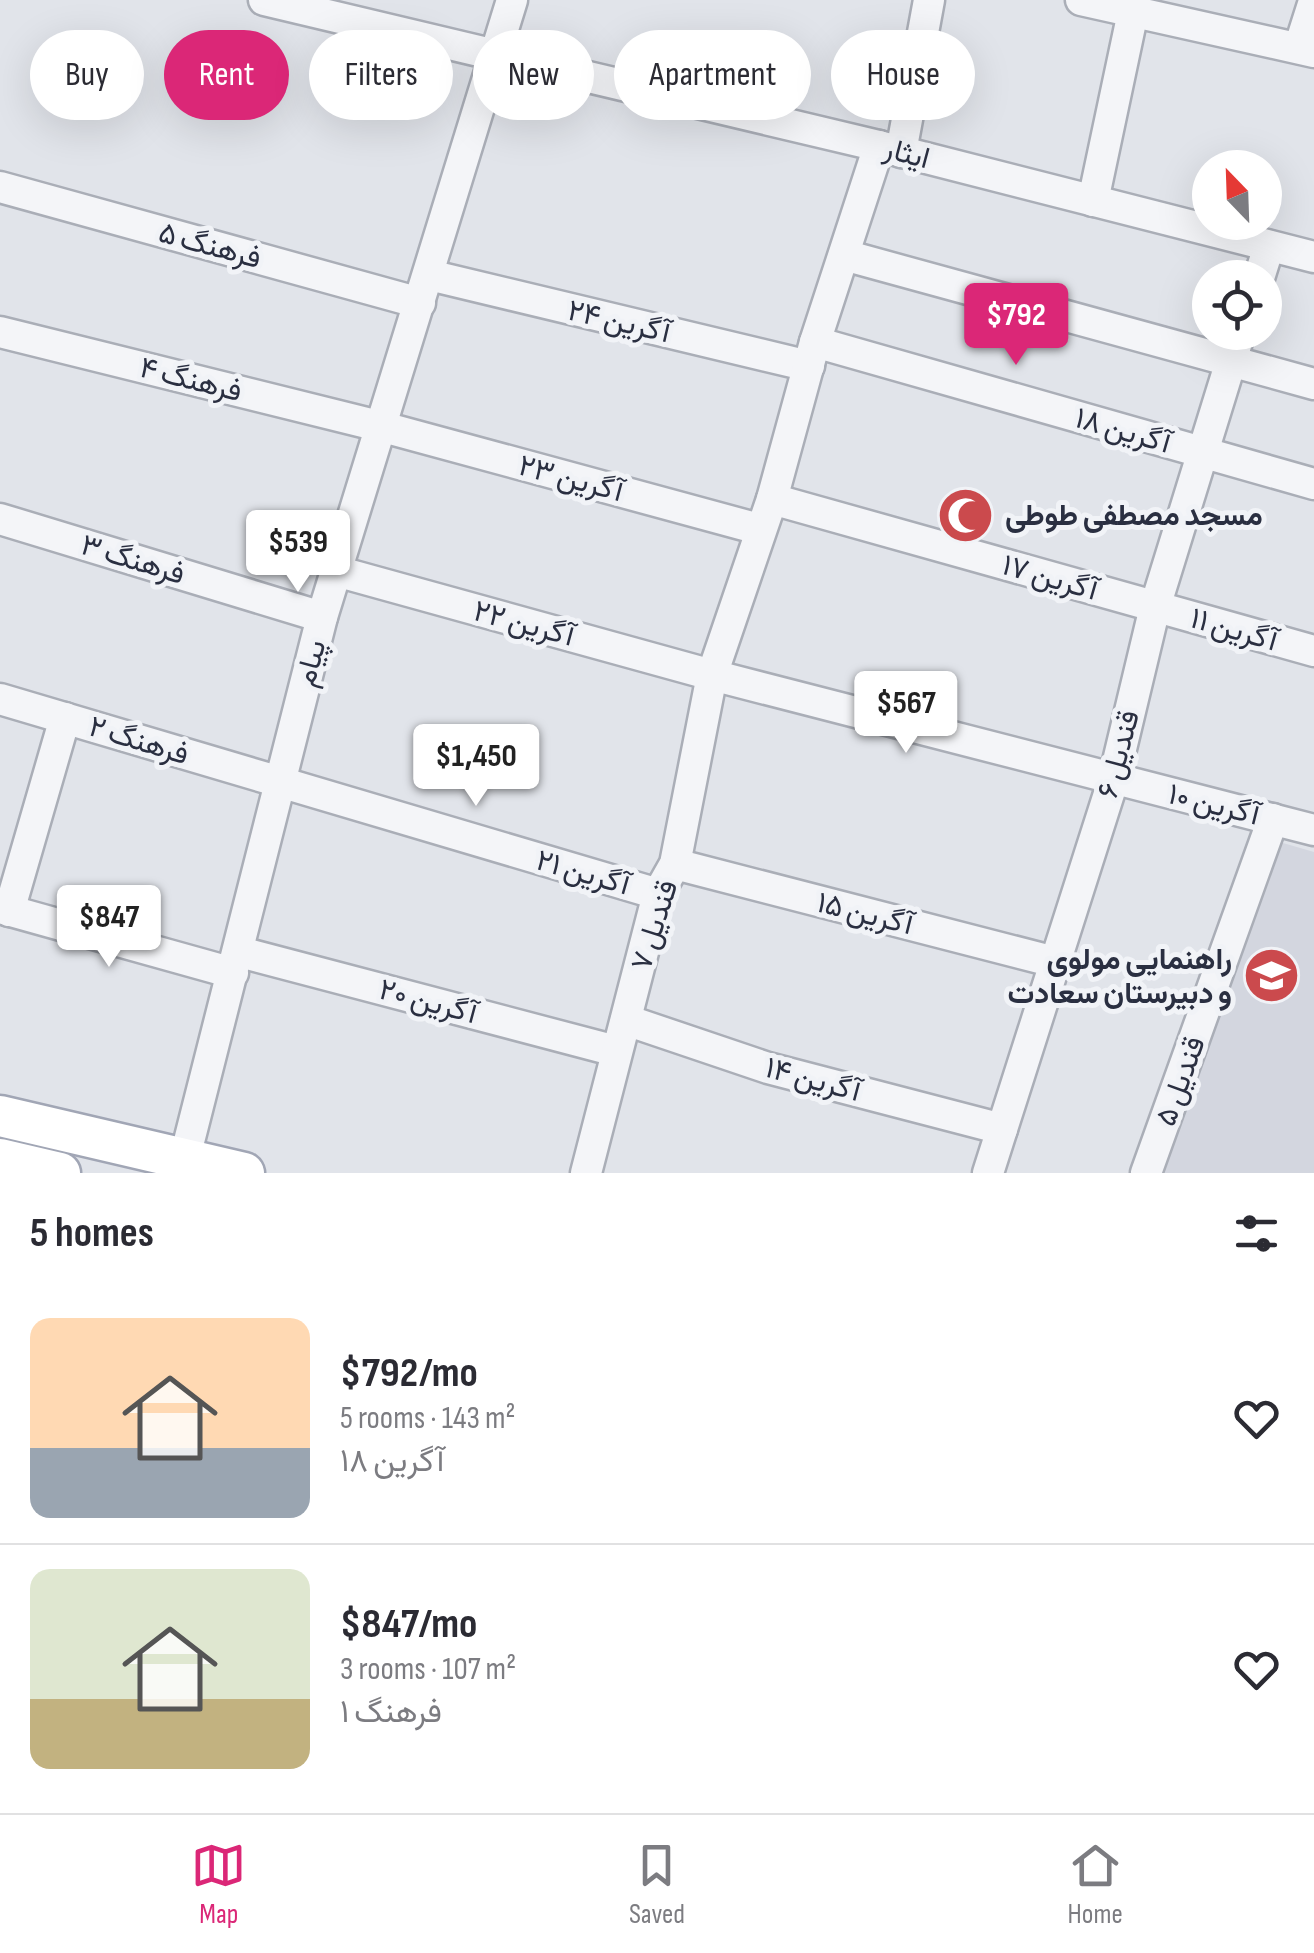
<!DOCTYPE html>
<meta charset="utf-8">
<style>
body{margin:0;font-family:"Sofia Sans Condensed",Vazirmatn,sans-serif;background:#f7f7f7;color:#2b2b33;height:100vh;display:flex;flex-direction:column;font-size:38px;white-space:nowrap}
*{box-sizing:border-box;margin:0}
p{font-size:32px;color:#7c7c81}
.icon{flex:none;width:55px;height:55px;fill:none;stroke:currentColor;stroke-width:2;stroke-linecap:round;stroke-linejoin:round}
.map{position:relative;height:1173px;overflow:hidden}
.drawer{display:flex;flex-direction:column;background:#fff;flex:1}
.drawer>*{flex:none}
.banner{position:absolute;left:30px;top:30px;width:1255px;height:90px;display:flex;gap:20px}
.needle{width:65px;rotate:337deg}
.tools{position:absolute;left:1192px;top:150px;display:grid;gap:20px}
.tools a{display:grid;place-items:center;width:90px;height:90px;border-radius:50%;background:#fff;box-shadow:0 10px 40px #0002;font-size:50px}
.price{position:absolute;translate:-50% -85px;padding:0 22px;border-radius:10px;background:#fff;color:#222;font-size:32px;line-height:65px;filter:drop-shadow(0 2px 5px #0008)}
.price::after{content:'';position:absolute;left:50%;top:60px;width:30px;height:22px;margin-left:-15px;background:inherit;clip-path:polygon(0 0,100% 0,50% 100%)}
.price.active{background:#db2777;color:#fff}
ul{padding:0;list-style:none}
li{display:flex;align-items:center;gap:30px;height:250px;padding:0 30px}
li+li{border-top:2px solid #e1e1e2}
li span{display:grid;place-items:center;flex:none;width:280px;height:200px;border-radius:20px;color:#555}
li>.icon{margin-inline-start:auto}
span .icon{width:120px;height:120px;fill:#fffc;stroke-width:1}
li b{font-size:42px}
h2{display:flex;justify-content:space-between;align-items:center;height:120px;padding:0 30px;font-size:42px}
.pill{padding:0 35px;border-radius:45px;background:#fff;box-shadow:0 10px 40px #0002;font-size:35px;line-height:90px}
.pill.active{background:#db2777;color:#fff}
.tab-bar{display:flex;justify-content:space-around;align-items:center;height:140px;border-top:2px solid #e1e1e2;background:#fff;font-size:28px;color:#7c7c81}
.tab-bar a{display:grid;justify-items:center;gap:5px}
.tab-bar .active{color:#db2777}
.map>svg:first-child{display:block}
</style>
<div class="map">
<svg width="1314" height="1173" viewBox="0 0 1314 1173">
<rect width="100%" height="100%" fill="#e1e4ea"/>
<polygon fill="#d3d6df" points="1276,841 1314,852 1314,1173 1157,1173"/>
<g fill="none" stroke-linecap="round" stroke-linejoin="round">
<defs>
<g id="minor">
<polyline points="264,0 879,146 1314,257"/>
<polyline points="1081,0 1314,52"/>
<polyline points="1299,48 1314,1"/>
<polyline points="901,152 929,0"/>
<polyline points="0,187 420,303"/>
<polyline points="1093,201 1133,12"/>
<polyline points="844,255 1314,384"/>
<polyline points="429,275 809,366"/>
<polyline points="1259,278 1269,246"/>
<polyline points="0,332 383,427 759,529"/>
<polyline points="815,342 1314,484"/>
<polyline points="772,499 1314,651"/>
<polyline points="0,519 322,617"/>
<polyline points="336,571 712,675 1314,830"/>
<polyline points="0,699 658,894"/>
<polyline points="675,864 1055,962"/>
<polyline points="0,908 233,973"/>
<polyline points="9,911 65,718"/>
<polyline points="240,952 616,1051"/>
<polyline points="626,1020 768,1068 1002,1129"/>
<polyline points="181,1173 322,617 512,0"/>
<polyline points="586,1173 658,894 675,864 712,675 772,499 815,342 879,146"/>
<polyline points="988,1173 1114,778 1155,607 1240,332"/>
<polyline points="1146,1173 1273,819"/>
</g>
<g id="major">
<polyline points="0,1116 244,1173"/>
<polyline points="0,1159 60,1173"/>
</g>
</defs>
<use href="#minor" stroke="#aaaeb7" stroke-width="35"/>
<use href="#major" stroke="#a1a6b5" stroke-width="45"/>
<use href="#minor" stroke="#f4f5f8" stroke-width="30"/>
<use href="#major" stroke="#fff" stroke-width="40"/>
</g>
<defs>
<symbol id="mosque-disc" viewBox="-11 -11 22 22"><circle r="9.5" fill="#cb4a4d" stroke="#f1f3f7"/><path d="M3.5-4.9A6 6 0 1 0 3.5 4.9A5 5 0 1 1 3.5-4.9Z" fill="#fff"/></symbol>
<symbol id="school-disc" viewBox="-11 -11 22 22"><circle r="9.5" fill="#cb4a4d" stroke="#f1f3f7"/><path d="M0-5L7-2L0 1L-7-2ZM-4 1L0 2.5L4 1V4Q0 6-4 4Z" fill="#fff"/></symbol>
</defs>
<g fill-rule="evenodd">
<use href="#mosque-disc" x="934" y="484" width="63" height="63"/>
<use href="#school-disc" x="1240" y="944" width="63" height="63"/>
</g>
<g text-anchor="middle" stroke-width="10" stroke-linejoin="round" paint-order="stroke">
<g font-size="30" fill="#2a2f41" stroke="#f1f3f7">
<text transform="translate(907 153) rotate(15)" y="10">ایثار</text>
<text transform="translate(210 245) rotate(15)" y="10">فرهنگ ۵</text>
<text transform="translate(619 321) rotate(13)" y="10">آگرین ۲۴</text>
<text transform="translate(191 379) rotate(14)" y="10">فرهنگ ۴</text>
<text transform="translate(1123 430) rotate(16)" y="10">آگرین ۱۸</text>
<text transform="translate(571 478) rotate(15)" y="10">آگرین ۲۳</text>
<text transform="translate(133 559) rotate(17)" y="10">فرهنگ ۳</text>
<text transform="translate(1050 577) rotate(16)" y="10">آگرین ۱۷</text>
<text transform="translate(524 623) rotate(15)" y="10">آگرین ۲۲</text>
<text transform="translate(1234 629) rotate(16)" y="10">آگرین ۱۱</text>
<text transform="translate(310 663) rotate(-75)" y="10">پیام</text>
<text transform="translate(139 740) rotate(17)" y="10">فرهنگ ۲</text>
<text transform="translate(1118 754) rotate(-75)" y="10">قندیل ۶</text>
<text transform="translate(1214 804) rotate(14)" y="10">آگرین ۱۰</text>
<text transform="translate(583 872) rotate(16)" y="10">آگرین ۲۱</text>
<text transform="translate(865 913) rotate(14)" y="10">آگرین ۱۵</text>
<text transform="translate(654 925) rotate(-72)" y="10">۷ قندیل</text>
<text transform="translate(428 1001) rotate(15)" y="10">آگرین ۲۰</text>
<text transform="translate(813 1079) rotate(15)" y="10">آگرین ۱۴</text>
<text transform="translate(1180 1081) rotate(-70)" y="10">قندیل ۵</text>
</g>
<g font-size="30" font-weight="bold" fill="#2a2f41" stroke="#f1f3f7" text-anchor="start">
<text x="1005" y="525">مسجد مصطفی طوطی</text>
<text x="1232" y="969" text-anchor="end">راهنمایی مولوی<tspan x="1232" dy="34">و دبیرستان سعادت</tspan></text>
</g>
</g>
</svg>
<div class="tools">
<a><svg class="needle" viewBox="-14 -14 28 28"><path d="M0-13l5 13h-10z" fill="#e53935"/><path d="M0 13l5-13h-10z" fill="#7c7c81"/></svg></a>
<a><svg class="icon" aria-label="locate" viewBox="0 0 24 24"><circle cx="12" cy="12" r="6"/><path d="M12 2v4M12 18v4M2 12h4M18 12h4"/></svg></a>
</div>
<b class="price active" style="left:1016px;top:368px">$792</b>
<b class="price" style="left:298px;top:595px">$539</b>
<b class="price" style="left:906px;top:756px">$567</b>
<b class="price" style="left:476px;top:809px">$1,450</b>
<b class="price" style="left:109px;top:970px">$847</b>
<div class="banner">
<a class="pill">Buy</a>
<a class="pill active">Rent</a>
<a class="pill">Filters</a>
<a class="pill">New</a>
<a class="pill">Apartment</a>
<a class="pill">House</a>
</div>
</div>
<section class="drawer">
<h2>5 homes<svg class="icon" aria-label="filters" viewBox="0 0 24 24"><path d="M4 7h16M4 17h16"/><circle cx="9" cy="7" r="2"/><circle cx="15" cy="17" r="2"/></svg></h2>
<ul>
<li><span style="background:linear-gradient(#ffd9b3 65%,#9aa5b1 0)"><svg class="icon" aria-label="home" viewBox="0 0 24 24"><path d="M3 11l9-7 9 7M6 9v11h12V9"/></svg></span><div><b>$792/mo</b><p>5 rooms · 143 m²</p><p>آگرین ۱۸</p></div><svg class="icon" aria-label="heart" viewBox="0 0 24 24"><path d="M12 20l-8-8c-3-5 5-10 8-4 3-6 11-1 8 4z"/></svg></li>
<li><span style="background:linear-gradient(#dfe7d0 65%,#c2b280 0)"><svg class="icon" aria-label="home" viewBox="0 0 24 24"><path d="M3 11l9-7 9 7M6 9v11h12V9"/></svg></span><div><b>$847/mo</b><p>3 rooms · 107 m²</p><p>فرهنگ ۱</p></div><svg class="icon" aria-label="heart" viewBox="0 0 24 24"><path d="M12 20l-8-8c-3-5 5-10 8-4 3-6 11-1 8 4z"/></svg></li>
</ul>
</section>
<nav class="tab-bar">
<a class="active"><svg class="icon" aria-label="map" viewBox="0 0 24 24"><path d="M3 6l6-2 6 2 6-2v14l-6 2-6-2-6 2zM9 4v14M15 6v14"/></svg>Map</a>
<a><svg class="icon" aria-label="saved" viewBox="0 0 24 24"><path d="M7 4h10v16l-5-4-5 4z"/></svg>Saved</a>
<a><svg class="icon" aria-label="home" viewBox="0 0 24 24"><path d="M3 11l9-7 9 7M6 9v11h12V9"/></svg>Home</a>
</nav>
